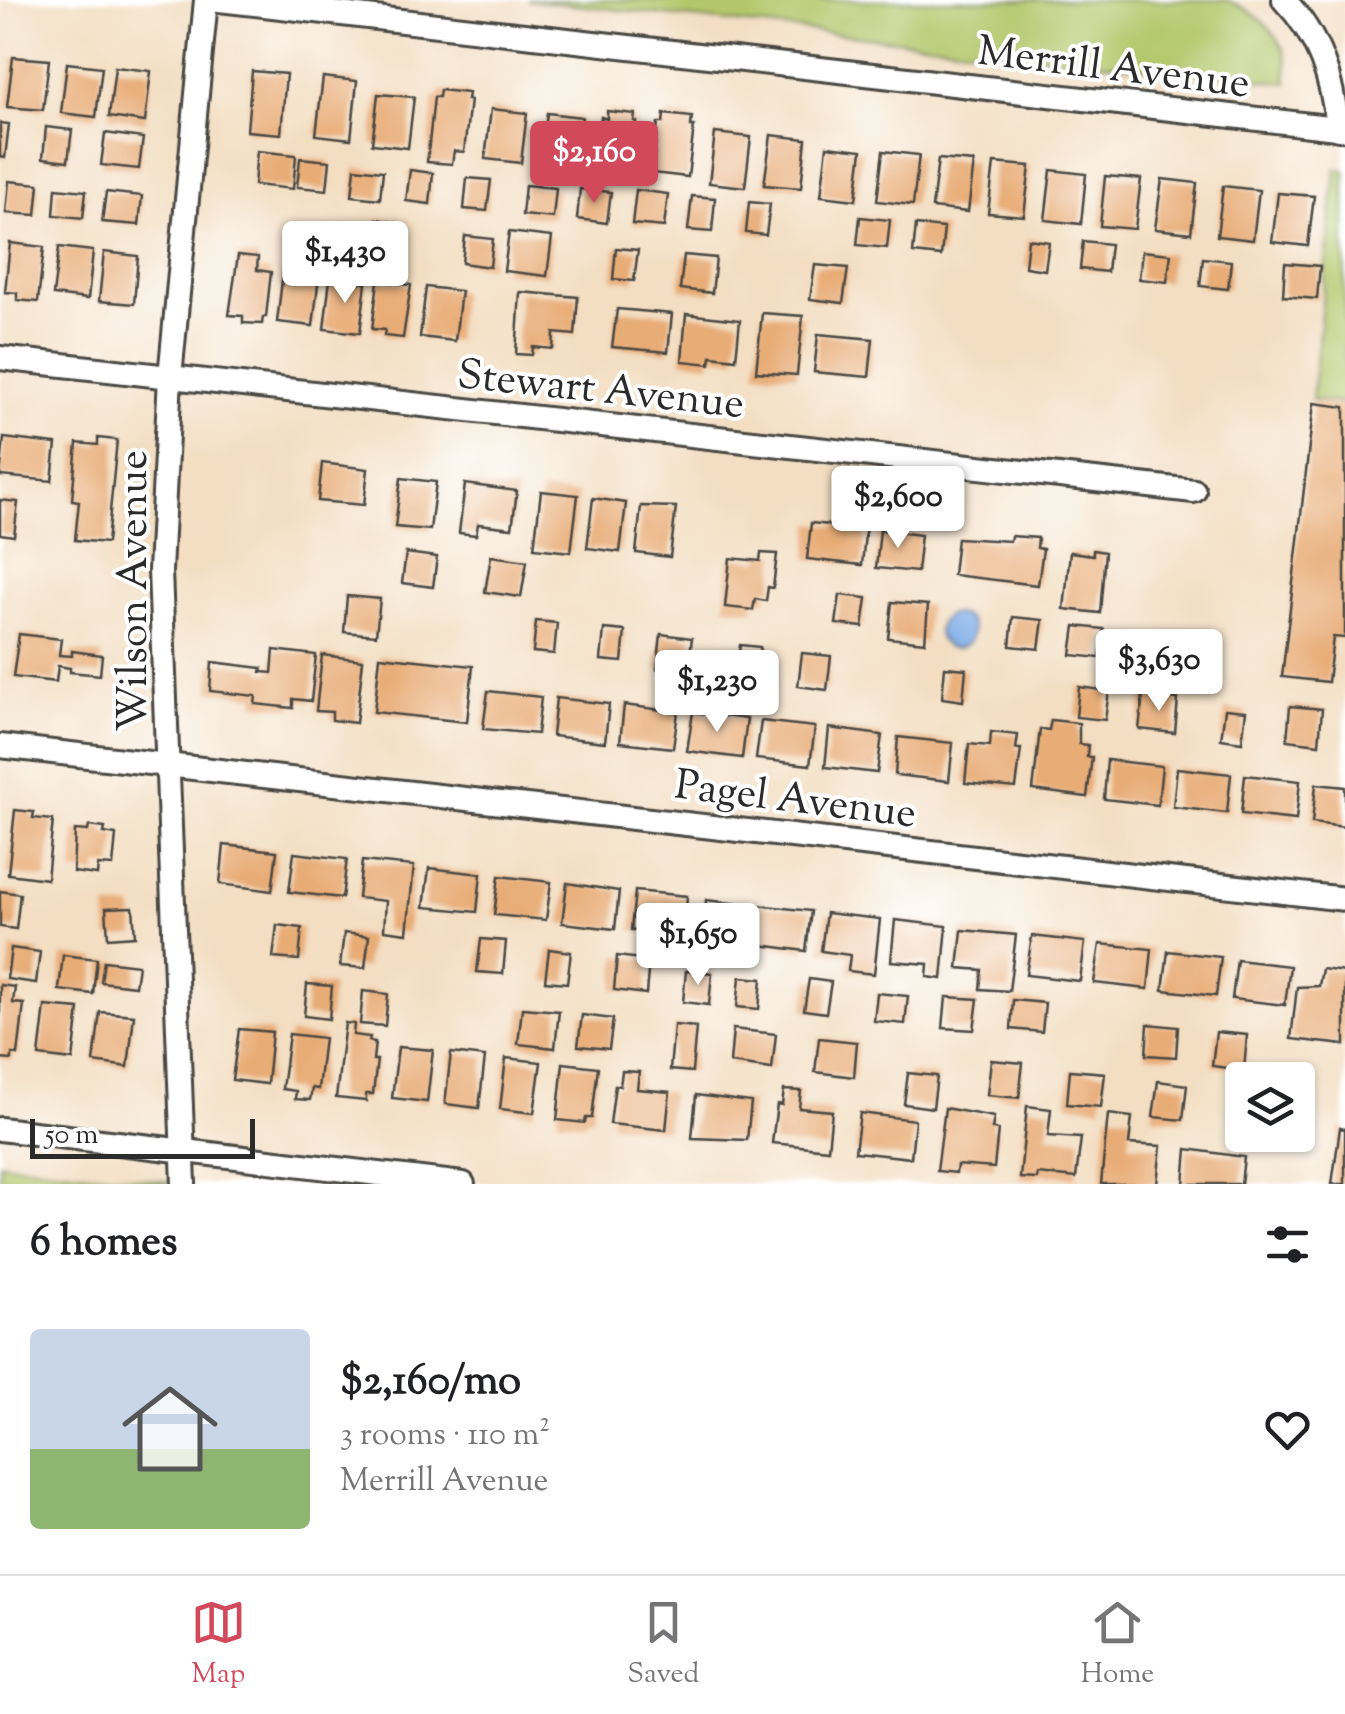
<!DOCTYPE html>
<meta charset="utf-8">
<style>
body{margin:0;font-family:"Sorts Mill Goudy",serif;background:#f6f6f6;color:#202124;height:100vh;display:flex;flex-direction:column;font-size:38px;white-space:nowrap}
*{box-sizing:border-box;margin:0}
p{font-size:32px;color:#757577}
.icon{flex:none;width:55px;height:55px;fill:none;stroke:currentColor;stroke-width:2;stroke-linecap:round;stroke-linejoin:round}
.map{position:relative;height:1184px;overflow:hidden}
.sheet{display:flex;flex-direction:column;background:#fff;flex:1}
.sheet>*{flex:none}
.fabs{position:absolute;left:1225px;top:1062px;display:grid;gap:20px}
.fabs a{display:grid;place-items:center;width:90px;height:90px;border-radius:10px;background:#fff;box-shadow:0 2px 8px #0004;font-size:50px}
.scale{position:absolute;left:30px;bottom:25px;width:225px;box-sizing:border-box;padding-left:10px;border:5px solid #2b2b2b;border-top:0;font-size:28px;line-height:35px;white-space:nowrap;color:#2b2b2b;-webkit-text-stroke:8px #fff;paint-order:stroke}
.price{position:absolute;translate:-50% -85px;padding:0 22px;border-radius:10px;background:#fff;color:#222;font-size:32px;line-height:65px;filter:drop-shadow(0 2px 5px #0008)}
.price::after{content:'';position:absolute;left:50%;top:60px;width:30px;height:22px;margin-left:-15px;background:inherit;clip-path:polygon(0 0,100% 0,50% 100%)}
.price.current{background:#d1495b;color:#fff}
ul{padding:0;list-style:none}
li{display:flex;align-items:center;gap:30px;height:250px;padding:0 30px}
li span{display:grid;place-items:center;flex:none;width:280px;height:200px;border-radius:10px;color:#555}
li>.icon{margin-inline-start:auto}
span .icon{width:120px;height:120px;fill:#fffc;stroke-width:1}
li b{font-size:42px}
h2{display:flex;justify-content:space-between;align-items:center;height:120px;padding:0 30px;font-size:42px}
.dock{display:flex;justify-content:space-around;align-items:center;height:140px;border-top:2px solid #e0e0e0;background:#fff;font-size:28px;color:#757577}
.dock a{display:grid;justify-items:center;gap:5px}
.dock .current{color:#d1495b}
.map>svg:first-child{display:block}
</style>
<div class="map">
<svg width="1345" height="1184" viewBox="0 0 1345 1184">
<rect width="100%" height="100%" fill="#fff"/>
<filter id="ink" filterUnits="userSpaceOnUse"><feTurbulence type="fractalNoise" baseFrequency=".01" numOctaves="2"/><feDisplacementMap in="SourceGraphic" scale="20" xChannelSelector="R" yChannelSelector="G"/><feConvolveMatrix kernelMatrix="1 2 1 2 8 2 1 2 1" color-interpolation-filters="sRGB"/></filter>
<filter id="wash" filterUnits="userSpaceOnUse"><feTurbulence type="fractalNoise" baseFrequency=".0048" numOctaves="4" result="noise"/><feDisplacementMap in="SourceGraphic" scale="40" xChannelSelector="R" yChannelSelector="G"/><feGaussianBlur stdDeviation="2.25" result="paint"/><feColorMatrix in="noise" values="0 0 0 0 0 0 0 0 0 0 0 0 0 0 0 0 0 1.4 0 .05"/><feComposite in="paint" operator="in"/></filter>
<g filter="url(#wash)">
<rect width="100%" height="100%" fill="#f3dec2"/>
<g fill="#b3c76b" stroke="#6f794b" stroke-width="2.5">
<path d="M527,0h699c25,9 52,30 60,57 2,7 0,18 1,26z"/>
<polygon points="1336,169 1345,170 1345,404 1312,400"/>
<polygon points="0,1163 187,1184 0,1184"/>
</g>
<circle fill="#7cabe6" stroke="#546b88" stroke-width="2.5" cx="955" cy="631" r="17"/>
<g id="blocks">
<g fill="#e8ac76">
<polygon points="13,57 49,60 43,110 7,107"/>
<polygon points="67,63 102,67 96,117 61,113"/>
<polygon points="115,67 151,71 145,122 109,117"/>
<polygon points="252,71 286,74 281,134 247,131"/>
<polygon points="323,77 357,81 351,139 316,135"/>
<polygon points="440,90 468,93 467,100 470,100 464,152 454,151 452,164 427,162 434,97 439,97"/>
<polygon points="378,94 414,97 408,148 372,144"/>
<polygon points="491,109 527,113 521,163 485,159"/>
<polygon points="607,111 635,114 634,121 637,122 631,172 595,169 601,117 607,119"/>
<polygon points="547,113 582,117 576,167 540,164"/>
<polygon points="664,114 692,117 691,126 694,126 688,177 652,173 658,123 663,123"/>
<polygon points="0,123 9,124 5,158 0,157"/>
<polygon points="46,127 72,130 68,161 43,158"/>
<polygon points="105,133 143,138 139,169 101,165"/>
<polygon points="715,133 751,137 745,187 709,183"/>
<polygon points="771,135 806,139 801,188 764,185"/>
<polygon points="827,146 862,150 856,200 821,196"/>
<polygon points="257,151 296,155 293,189 254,185"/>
<polygon points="883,151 919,155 913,205 877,201"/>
<polygon points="300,158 330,161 327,190 297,187"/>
<polygon points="938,159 974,162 968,212 932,208"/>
<polygon points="994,163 1030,166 1024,216 988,213"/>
<polygon points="355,168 383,171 380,199 352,196"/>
<polygon points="410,170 433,173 430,204 406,201"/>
<polygon points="1051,170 1086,174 1081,224 1045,220"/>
<polygon points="1105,176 1141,179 1135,229 1100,226"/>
<polygon points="467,178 491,180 487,211 464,209"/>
<polygon points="1162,179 1197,183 1191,233 1155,229"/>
<polygon points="9,181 39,184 36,215 6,213"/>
<polygon points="525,185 556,188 553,218 522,215"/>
<polygon points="1223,186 1259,190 1253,240 1217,236"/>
<polygon points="56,188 86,191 83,218 54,215"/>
<polygon points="580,189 611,192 607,223 577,219"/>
<polygon points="636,190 668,194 664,227 632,224"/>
<polygon points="106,192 142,196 139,225 102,222"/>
<polygon points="1278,193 1314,196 1308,246 1272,242"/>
<polygon points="692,196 715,198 712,232 688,230"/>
<polygon points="749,202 770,204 766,235 746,233"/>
<polygon points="860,217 890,220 887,248 857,245"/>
<polygon points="377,219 400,223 397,253 373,250"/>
<polygon points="916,225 944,228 941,256 913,253"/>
<polygon points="509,232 552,237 547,276 504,271"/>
<polygon points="465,236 493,239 490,267 462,263"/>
<polygon points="1028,239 1049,242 1045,270 1025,267"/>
<polygon points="1083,241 1110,244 1107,272 1080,269"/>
<polygon points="10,243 44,247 38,302 17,300 17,293 5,292"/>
<polygon points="59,247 93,251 88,299 53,295"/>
<polygon points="616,248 638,250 634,281 613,279"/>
<polygon points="1142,251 1171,254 1167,282 1139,279"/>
<polygon points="104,252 138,256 134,304 99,301"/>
<polygon points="238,255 258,257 257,270 271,272 266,317 263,317 262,324 243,323 243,316 229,315"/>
<polygon points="684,255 716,258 712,293 680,289"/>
<polygon points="1203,258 1231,261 1228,289 1200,286"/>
<polygon points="1285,263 1320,266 1317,299 1283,296"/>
<polygon points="815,265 848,268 843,303 810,299"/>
<polygon points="283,272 319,276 313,326 277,322"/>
<polygon points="330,279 366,283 360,333 324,329"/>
<polygon points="378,281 411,285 403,338 384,336 385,330 372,329"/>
<polygon points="426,287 461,291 455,341 420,337"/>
<polygon points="520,292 578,297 575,335 554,333 553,349 533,347 532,355 516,354"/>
<polygon points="617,309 672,314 668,352 612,347"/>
<polygon points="762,313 803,316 797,375 756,372"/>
<polygon points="686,314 740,320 736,359 711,356 710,364 682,361"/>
<polygon points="818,334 873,339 869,377 814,372"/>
<polygon points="1314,403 1345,407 1345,638 1333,637 1328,682 1282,677"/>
<polygon points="4,438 56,444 52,481 0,476"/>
<polygon points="98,438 117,440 107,543 75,540 79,501 72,500 77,443 98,445"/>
<polygon points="322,463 368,469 364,505 318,501"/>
<polygon points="401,478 436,482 430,530 395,527"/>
<polygon points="465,484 517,491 512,528 478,524 476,535 459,533"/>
<polygon points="541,491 578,495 571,552 534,548"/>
<polygon points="593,498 626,503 620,552 587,548"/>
<polygon points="0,500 18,502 14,536 0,534"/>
<polygon points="641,506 676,507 670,557 636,553"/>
<polygon points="839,521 866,524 862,565 807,559 811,523 838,526"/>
<polygon points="880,530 921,535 917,572 876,568"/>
<polygon points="1011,536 1038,538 1037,548 1043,549 1038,585 953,575 957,538 1010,541"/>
<polygon points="1093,550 1105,552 1100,613 1064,609 1070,552 1093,555"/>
<polygon points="406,553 437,557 433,587 402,583"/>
<polygon points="761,553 777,554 773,588 768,587 766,601 755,599 753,610 725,607 730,558 760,561"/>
<polygon points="491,556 527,561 521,597 485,592"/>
<polygon points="840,595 867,598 863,627 836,624"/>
<polygon points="347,596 380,599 376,635 344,632"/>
<polygon points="892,602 928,605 925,642 888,638"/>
<polygon points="1013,617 1043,620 1039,649 1010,646"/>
<polygon points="536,621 557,623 554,654 533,652"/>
<polygon points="1075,626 1104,629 1100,658 1071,655"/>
<polygon points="604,629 625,631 622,662 601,660"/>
<polygon points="19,634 61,639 59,655 72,656 72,651 102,655 100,675 70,672 70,668 58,666 56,682 13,677"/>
<polygon points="661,634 692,638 688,672 657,669"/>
<polygon points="1119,635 1148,638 1144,667 1115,664"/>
<polygon points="740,645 760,647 757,677 736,675"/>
<polygon points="274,650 316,655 311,701 293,699 293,708 255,704 256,696 210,691 212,662 262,668 261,672 272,673"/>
<polygon points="802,653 831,656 827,690 798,686"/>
<polygon points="322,655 363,660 356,723 332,720 332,712 316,711"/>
<polygon points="380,656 473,666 467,722 374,712"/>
<polygon points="945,667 966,669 963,701 942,698"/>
<polygon points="1079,687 1109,691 1105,720 1076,717"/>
<polygon points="488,691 541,697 537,734 483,729"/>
<polygon points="1143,695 1178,699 1175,733 1139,729"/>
<polygon points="556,698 609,704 605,742 552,736"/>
<polygon points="624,705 678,712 673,748 620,742"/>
<polygon points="1290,706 1322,709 1319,744 1287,740"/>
<polygon points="1225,709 1246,711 1242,742 1221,739"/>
<polygon points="693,712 747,719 742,758 687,751"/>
<polygon points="1051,720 1079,723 1079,744 1088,745 1087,757 1092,757 1087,797 1033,790 1040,729 1049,730"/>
<polygon points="761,721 815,727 810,765 756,759"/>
<polygon points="829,728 882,735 877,773 825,767"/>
<polygon points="991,732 1018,735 1016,749 1021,749 1016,788 965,783 969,744 990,746"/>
<polygon points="898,737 953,743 949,781 895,775"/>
<polygon points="1107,760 1162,766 1158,805 1104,799"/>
<polygon points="1177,768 1231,774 1227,813 1173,807"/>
<polygon points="1245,775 1300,781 1296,820 1241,814"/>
<polygon points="1316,784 1345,787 1345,827 1312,823"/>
<polygon points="15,810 34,812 33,818 53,820 47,879 8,874"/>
<polygon points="89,826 105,828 104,833 116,835 113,866 98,865 97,875 73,872 75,830 88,831"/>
<polygon points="224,845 277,851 272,891 220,884"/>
<polygon points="294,853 347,859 342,898 289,892"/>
<polygon points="362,861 414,866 407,933 384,930 386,901 358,898"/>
<polygon points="429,868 481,874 477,912 424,907"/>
<polygon points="499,876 551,882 546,920 494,915"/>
<polygon points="567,883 619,891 615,929 562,923"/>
<polygon points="0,891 20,894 16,929 0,927"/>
<polygon points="635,891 687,896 684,936 631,930"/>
<polygon points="706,900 741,904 736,955 701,952"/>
<polygon points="758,905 811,911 806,951 753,944"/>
<polygon points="133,907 135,936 108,938 106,908"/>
<polygon points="826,913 880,919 874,974 848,971 850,955 821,951"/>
<polygon points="895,920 947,926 942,979 927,977 928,964 891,961"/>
<polygon points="277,925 302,928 299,960 273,958"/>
<polygon points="962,930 1016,935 1009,991 980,989 982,970 958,968"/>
<polygon points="344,933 369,936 365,968 340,966"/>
<polygon points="1032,936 1085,942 1080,981 1026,975"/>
<polygon points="481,939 506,941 503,974 477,972"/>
<polygon points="1100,944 1152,949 1148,989 1094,983"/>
<polygon points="11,948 40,952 36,983 7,979"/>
<polygon points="549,949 571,952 567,983 545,981"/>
<polygon points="1168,951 1221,957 1216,996 1163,990"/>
<polygon points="63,955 97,959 93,994 59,990"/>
<polygon points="617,956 649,960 646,994 614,990"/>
<polygon points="1237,960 1290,966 1285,1005 1232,999"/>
<polygon points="104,961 138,965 135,986 101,982"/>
<polygon points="1322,969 1345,972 1345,1045 1291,1039 1297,987 1319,986"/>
<polygon points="686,971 712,973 709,1005 683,1002"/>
<polygon points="740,977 762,979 759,1009 737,1007"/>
<polygon points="809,979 831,982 826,1013 804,1010"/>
<polygon points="307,984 332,986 329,1019 304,1016"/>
<polygon points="0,985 15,987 13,1003 24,1004 18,1055 12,1054 12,1060 0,1059"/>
<polygon points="363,991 388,994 385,1026 360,1024"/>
<polygon points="877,993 908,996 905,1024 874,1021"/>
<polygon points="946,997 978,999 974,1030 943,1028"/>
<polygon points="1013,1000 1045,1003 1042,1032 1011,1029"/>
<polygon points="45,1006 79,1009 73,1060 39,1056"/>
<polygon points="522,1008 559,1011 555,1048 518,1044"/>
<polygon points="100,1012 134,1015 128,1067 94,1062"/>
<polygon points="582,1015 613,1019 609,1049 578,1046"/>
<polygon points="345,1023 354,1024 353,1035 370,1037 369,1041 375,1042 373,1060 377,1060 373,1094 366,1094 366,1101 336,1098"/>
<polygon points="1148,1024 1178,1027 1176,1057 1146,1055"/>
<polygon points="674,1025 696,1027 692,1072 670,1070"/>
<polygon points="239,1029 272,1032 267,1084 232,1080"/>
<polygon points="733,1029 776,1034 772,1069 730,1063"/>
<polygon points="1216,1032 1247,1035 1244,1070 1212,1066"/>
<polygon points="289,1034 324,1038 318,1089 312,1088 310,1100 295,1099 296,1091 282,1089"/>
<polygon points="819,1038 857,1042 854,1077 815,1072"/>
<polygon points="398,1047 433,1050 427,1102 392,1098"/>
<polygon points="451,1053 485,1057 479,1108 445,1104"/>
<polygon points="506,1058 541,1062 534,1113 500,1109"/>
<polygon points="991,1060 1023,1063 1019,1098 987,1095"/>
<polygon points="563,1063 598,1067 592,1118 586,1118 585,1123 557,1120"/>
<polygon points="1070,1070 1105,1073 1101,1107 1067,1104"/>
<polygon points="622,1071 639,1072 637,1089 670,1092 666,1130 610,1124 615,1085 620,1086"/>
<polygon points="908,1073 937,1076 933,1108 904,1104"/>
<polygon points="1158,1081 1187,1085 1183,1120 1153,1117"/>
<polygon points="1240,1086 1242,1086 1242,1121 1236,1120"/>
<polygon points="784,1090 801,1091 799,1108 832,1111 828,1149 772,1143 777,1104 782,1105"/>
<polygon points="696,1095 751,1102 747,1140 692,1138"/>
<polygon points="1027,1106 1051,1109 1048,1136 1081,1138 1076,1178 1038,1174 1037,1179 1020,1178"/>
<polygon points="945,1108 994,1117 992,1129 998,1130 994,1168 957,1165 956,1173 937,1171"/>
<polygon points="860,1113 915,1120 911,1158 855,1152"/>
<polygon points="1108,1114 1132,1117 1129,1144 1161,1146 1157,1184 1101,1184"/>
<polygon points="1340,1128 1345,1129 1345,1184 1332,1184"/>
<polygon points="1187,1149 1244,1157 1241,1184 1184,1184"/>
</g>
</g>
</g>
<g filter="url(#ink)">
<use href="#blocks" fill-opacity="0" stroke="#494642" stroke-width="2.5"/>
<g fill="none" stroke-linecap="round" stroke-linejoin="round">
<defs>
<g id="minor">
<polyline points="219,0 1345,129"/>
<path d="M1284,0c35,36 48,79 54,129"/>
<polyline points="0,358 1194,491"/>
<polyline points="0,746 1345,899"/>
<polyline points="0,1129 463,1184"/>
<polyline points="184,1184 160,571 170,377 206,0"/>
</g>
</defs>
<use href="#minor" stroke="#494642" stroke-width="28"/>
<use href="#minor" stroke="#fff" stroke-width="22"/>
</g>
</g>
<g text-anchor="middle" stroke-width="8" stroke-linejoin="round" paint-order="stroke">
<g font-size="42" fill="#2b2b2b" stroke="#fff">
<text transform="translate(1114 65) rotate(7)" y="15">Merrill Avenue</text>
<text transform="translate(601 387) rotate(6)" y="15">Stewart Avenue</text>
<text transform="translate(131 591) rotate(-90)" y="15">Wilson Avenue</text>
<text transform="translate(796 797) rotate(7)" y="15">Pagel Avenue</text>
</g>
</g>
</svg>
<div class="fabs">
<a><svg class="icon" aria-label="layers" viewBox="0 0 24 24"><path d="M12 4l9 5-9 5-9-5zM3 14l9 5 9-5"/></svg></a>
</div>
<div class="scale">50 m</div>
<b class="price current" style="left:594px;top:206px">$2,160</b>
<b class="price" style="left:345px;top:306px">$1,430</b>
<b class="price" style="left:898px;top:551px">$2,600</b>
<b class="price" style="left:1159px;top:714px">$3,630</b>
<b class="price" style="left:717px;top:735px">$1,230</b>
<b class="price" style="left:698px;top:988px">$1,650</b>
</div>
<section class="sheet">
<h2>6 homes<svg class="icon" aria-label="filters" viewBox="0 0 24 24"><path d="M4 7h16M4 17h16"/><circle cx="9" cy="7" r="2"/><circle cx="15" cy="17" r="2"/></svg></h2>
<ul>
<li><span style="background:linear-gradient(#c9d6e8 60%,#8fb573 0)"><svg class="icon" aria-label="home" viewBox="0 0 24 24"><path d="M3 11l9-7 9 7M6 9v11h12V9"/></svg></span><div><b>$2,160/mo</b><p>3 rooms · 110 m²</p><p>Merrill Avenue</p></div><svg class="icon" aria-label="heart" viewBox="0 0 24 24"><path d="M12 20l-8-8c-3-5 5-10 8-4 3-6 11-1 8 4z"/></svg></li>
</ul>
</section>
<nav class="dock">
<a class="current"><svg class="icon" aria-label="map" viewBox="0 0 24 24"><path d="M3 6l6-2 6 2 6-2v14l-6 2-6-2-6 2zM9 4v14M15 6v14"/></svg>Map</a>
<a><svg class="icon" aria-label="saved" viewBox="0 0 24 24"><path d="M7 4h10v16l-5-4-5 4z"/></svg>Saved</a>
<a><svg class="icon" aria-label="home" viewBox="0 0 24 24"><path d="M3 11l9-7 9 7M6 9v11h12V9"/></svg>Home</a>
</nav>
